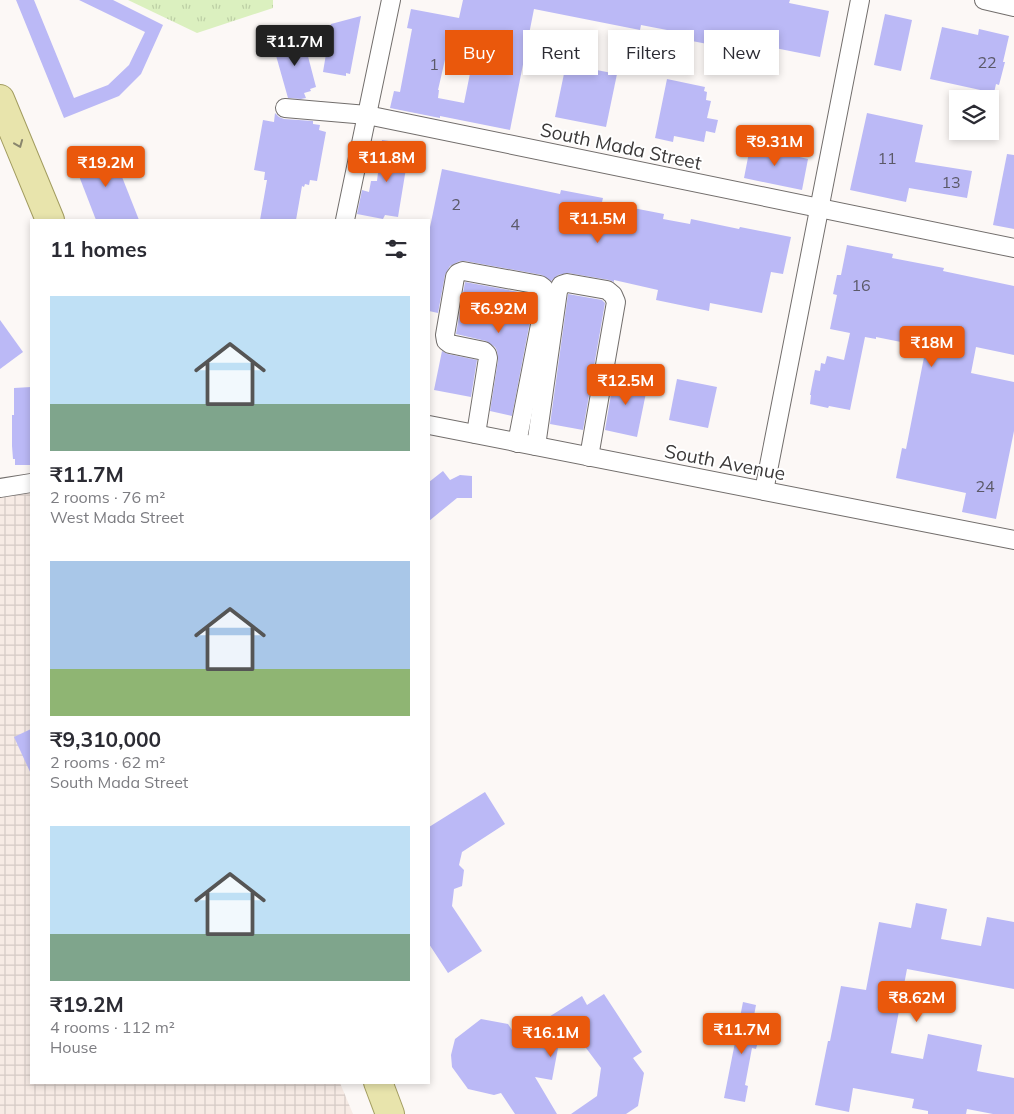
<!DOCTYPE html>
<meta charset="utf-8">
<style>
body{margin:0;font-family:Mulish,sans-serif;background:#f2f2f3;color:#2b2b33;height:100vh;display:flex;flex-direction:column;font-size:19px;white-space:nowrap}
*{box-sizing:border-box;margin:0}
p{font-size:16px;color:#7c7c81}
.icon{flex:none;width:28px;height:28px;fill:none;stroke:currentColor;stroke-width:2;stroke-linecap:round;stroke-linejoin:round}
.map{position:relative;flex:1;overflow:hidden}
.drawer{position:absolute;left:30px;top:219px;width:400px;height:865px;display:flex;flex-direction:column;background:#fff;border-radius:0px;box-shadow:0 2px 8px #0003}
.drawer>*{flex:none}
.hud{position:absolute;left:445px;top:30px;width:475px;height:45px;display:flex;gap:10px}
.fabs{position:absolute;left:949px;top:90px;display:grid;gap:10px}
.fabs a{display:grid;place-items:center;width:50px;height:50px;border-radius:0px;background:#fff;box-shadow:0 2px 8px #0003;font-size:25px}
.price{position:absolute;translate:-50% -42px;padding:0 11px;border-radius:5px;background:#ea580c;color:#fff;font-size:16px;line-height:32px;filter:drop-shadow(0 1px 2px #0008)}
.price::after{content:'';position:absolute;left:50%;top:30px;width:15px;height:11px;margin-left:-8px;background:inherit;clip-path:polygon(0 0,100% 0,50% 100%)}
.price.current{background:#222;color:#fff}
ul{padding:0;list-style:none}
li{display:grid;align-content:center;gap:10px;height:265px;padding:0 20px}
li span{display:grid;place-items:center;height:155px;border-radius:0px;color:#555}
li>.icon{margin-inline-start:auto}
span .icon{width:90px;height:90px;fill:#fffc;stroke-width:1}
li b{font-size:21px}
h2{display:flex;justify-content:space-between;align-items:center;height:60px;padding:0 20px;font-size:21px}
.chip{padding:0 18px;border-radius:0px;background:#fff;box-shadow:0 2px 8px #0003;font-size:18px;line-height:45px}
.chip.current{background:#ea580c;color:#fff}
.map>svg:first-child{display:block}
</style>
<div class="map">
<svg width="1014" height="1114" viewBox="0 0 1014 1114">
<defs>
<pattern id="industrial-grid" width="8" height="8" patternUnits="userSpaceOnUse" patternTransform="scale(1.25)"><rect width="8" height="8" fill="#f7ebe5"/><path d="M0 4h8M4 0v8" fill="none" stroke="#d5cac5"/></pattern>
<pattern id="grass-tufts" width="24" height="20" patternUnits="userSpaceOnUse" patternTransform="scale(1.25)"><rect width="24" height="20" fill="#dbf0bf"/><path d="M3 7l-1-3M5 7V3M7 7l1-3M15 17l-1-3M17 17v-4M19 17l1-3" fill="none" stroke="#bdcfa5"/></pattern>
</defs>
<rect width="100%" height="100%" fill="#fcf8f6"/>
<polygon fill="url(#industrial-grid)" points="31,492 31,1082 340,1083 353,1114 0,1114 0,496"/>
<polygon fill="url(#grass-tufts)" points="128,0 273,0 273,8 197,33"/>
<g fill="#bbb9f6" fill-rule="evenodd">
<polygon points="16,0 34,0 74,98 108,85 129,65 145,32 79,0 113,0 163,25 141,74 119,96 64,118"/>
<path d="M463,0h327l-1,3 40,8 -9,46 -45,-9v2l-5,-1 -1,4 -36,-6v2l-41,-8 1,-6 -52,-10 -1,5 -106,-21 -24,121 -70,-14v2l-50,-10 4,-17 6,1 12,-63 -5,-1 4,-19 48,9zM450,38l26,6 -12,59 -26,-5 1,-8h-1z"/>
<polygon points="885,14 912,20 901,71 874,65"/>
<polygon points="361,16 350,74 346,73 346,76 323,72 331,24"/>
<polygon points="942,27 978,35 979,29 1009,36 1003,62 1005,62 999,85 996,84 994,93 930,79"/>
<polygon points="292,35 294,41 298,40 299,42 304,41 316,87 310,89 311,91 304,93 306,98 301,99 288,98 275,52 279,50 275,39"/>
<polygon points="566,64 617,74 606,127 555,117"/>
<polygon points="667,79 705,87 704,91 707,92 706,100 711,101 707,118 718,120 715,133 706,131 704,142 674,136 673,142 655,138"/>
<polygon points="275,113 279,117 284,119 313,121 313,124 320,125 319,130 326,132 317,181 310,180 309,185 305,184 304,187 302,186 296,220 260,220 267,180 264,180 265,172 254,170 263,120 274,122"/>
<polygon points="867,113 923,125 915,162 972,171 967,198 909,188 906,202 850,190"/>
<polygon points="382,140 410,144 398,217 385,215 383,219 357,214 362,190 369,192 371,181 377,181"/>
<polygon points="751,142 770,145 769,148 792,152 791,155 808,159 802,190 744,178"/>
<polygon points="111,149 139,220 96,220 74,163"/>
<polygon points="1007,154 1014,155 1014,229 993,225"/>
<polygon points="442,169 560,194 561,190 603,198 602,202 664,214 663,219 690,224 691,219 739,229 740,227 791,237 783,274 771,272 762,313 710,303 709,311 656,300 658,290 614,280 614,282 609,280 568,273 558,275 551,281 542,275 465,261 460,261 450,266 445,275 438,313 429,311 429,232"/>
<polygon points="847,245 893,254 892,258 944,268 943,271 1014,286 1014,355 976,347 971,373 1014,382 1014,431 996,519 962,512 966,493 896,478 902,448 906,449 926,347 876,337 876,339 865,337 850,410 829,406 828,408 810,404 811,395 810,395 815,370 820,371 821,363 825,364 827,356 844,360 850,333 830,329 837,295 833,294 837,275 841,275"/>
<polygon points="465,282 535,295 512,416 490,411 498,360 497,351 495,347 486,341 456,334"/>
<polygon points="568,294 602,300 605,303 583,430 550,424"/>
<polygon points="0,320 23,352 0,369"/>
<polygon points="442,351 448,354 477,360 471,397 434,390"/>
<polygon points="614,376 648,383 637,437 605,430"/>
<polygon points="677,379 717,387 708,428 669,420"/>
<polygon points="31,387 31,465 15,465 15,459 13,459 12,446 12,415 14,415 14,388"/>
<polygon points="443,471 450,480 460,475 472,476 472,498 457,498 429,521 429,482"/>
<polygon points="31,729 31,774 14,737"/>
<polygon points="485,792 505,824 462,852 459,865 464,870 462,886 454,889 452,906 482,951 448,973 429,944 429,855 430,847 429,845 429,827"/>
<polygon points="916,903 947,909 941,939 981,946 987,917 1014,922 1014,989 907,969 891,1053 923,1059 928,1034 982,1045 977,1071 1014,1078 1014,1114 993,1114 967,1109 966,1114 928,1114 928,1111 912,1108 914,1099 853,1088 849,1112 815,1105 828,1041 830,1041 841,986 866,990 879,922 911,928"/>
<polygon points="604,994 642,1052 633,1058 644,1073 638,1106 626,1114 571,1114 597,1096 601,1068 583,1044 569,1041 558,1048 552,1080 535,1077 557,1114 515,1114 501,1093 494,1095 468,1089 452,1067 451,1055 455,1039 481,1019 508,1024 514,1033 530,1022 533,1027 582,996 587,1005"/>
<polygon points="743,1002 756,1005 751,1032 760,1034 756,1049 752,1048 745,1085 748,1086 745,1102 724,1098"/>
</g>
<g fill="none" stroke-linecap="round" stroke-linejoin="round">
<defs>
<g id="street">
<polyline points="984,0 1014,7"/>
<polyline points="285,108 367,115 1014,248"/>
<polyline points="345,220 391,0"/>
<polyline points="429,425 1014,540"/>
<polyline points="476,434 488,358 487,354 484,351 450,344 446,341 445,335 455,277 458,273 463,271 540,285 544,288 546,294 517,443"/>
<polyline points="536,446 558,291 561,285 567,283 607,290 613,295 616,302 589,457"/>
<polyline points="0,488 31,483"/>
<polyline points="764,491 860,0"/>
</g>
<g id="primary">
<polyline points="0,99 50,220"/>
<polyline points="378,1082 390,1114"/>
</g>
</defs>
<use href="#street" stroke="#726e6c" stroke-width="20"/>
<use href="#primary" stroke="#a29c5f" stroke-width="30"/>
<use href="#street" stroke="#fff" stroke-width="18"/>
<use href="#primary" stroke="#e8e4ac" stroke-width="28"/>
</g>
<defs><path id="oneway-chevron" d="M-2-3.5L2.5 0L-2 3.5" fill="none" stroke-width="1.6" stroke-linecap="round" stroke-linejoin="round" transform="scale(1.25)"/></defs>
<use stroke="#89866d" href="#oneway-chevron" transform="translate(19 144) rotate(68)"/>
<g text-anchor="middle" stroke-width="4" stroke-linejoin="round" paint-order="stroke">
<g font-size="16" fill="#5b5968">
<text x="987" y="68">22</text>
<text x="434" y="70">1</text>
<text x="887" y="164">11</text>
<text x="951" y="188">13</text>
<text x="456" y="210">2</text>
<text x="515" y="230">4</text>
<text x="861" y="291">16</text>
<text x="985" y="492">24</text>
</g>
<g font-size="19" fill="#3b3939" stroke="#fff">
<text transform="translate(621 146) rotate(12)" y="7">South Mada Street</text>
<text transform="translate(725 462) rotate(11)" y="7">South Avenue</text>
</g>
</g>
</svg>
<div class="fabs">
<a><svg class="icon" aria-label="layers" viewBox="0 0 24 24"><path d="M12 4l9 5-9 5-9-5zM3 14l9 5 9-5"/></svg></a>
</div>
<b class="price current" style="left:295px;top:67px">₹11.7M</b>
<b class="price" style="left:775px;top:167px">₹9.31M</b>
<b class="price" style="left:387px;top:183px">₹11.8M</b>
<b class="price" style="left:106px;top:188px">₹19.2M</b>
<b class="price" style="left:598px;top:244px">₹11.5M</b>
<b class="price" style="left:499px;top:334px">₹6.92M</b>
<b class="price" style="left:932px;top:368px">₹18M</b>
<b class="price" style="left:626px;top:406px">₹12.5M</b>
<b class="price" style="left:917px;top:1023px">₹8.62M</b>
<b class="price" style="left:742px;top:1055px">₹11.7M</b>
<b class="price" style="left:551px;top:1058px">₹16.1M</b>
<div class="hud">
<a class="chip current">Buy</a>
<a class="chip">Rent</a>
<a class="chip">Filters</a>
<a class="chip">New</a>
</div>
<section class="drawer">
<h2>11 homes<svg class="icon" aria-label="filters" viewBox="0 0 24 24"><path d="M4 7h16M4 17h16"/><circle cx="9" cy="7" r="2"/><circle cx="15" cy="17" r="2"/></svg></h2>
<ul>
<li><span style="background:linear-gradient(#bfe0f5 70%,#7fa58c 0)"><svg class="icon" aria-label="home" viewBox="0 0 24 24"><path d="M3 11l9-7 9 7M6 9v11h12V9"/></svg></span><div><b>₹11.7M</b><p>2 rooms · 76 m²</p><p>West Mada Street</p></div></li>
<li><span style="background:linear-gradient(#a9c7e8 70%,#8fb573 0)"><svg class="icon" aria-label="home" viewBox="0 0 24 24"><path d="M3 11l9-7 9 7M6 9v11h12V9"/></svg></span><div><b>₹9,310,000</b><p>2 rooms · 62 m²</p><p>South Mada Street</p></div></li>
<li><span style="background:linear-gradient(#bfe0f5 70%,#7fa58c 0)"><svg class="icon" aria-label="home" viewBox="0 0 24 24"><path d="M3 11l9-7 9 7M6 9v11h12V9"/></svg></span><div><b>₹19.2M</b><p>4 rooms · 112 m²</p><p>House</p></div></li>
</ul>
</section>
</div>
